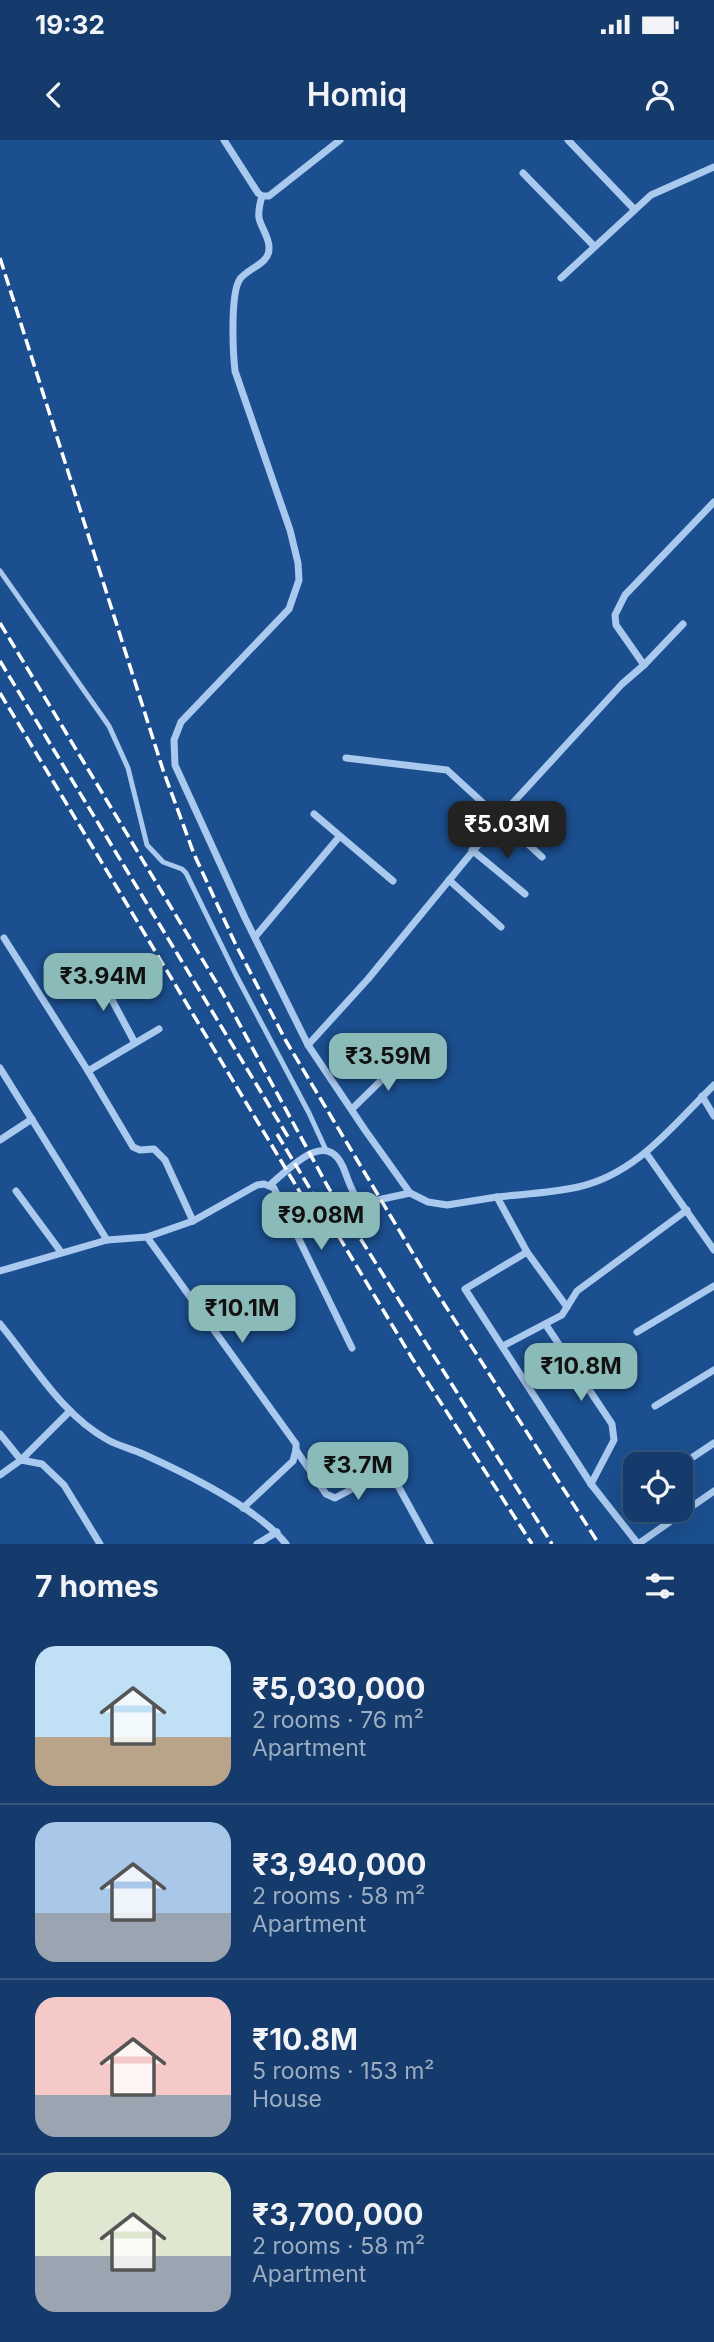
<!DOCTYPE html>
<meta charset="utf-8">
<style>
body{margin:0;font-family:Inter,sans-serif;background:#1d4271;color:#f1f3f6;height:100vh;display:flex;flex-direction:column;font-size:26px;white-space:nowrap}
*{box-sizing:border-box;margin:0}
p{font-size:23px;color:#9dadc1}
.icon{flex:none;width:38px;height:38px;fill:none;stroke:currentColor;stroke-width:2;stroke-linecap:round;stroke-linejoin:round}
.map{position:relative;height:1404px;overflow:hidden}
.side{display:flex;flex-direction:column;background:#143b6b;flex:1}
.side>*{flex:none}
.controls{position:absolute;left:623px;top:1312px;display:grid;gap:14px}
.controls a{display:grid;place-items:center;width:70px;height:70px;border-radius:14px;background:#143b6b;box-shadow:0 7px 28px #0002,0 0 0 2px #33557e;font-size:35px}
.price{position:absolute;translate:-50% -60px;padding:0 16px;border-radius:14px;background:#8bbbb9;color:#111;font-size:23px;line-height:46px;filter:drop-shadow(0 2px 4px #0008)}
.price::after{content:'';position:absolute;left:50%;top:42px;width:21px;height:16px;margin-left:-10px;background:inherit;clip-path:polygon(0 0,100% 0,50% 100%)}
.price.current{background:#222;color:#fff}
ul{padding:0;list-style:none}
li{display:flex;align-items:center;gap:21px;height:175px;padding:0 35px}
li+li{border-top:2px solid #33557e}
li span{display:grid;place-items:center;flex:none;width:196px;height:140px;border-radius:21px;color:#555}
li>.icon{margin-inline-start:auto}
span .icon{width:84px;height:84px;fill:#fffc;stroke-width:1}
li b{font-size:30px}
h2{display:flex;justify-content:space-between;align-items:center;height:84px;padding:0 35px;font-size:30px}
.status{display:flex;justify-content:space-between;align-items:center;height:49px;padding:0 35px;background:#143b6b;direction:ltr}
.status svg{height:19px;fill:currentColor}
header{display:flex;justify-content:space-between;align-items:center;height:91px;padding:0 35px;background:#143b6b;font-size:32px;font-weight:600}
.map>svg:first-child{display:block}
</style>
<div class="status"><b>19:32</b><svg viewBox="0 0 49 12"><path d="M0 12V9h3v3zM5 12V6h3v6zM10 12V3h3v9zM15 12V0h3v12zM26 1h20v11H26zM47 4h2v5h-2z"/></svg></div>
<header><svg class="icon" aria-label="back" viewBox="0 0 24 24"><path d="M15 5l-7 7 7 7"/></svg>Homiq<svg class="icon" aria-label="person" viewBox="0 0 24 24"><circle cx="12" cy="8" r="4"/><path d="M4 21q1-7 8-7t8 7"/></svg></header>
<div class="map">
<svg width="714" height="1404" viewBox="0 0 714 1404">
<rect width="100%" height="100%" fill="#1b4f8f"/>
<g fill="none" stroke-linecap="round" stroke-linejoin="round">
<polyline stroke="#a9c9ee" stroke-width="5" points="0,431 109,586 128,628 147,705 163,722 182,729 186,733 236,835 309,973 326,1010"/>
<g stroke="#a9c9ee" stroke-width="7">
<polyline points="224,0 258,53 262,56 269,56 340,0"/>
<polyline points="568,0 634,69"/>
<polyline points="523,33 594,106"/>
<path d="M262,56c-2,7 -4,15 -3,22 2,10 11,20 10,31 0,15 -21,19 -29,30 -10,14 -7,74 -5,92l55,159 8,33 1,17 -10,29 -108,113 -7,18 1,25 70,153 63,127 57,85 45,63 18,9 19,3 50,-8 30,55 -62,37 126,195 47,60"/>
<polyline points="561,138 651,55 714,27"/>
<polyline points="644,525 616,485 615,475 625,455 714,362"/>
<polyline points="346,618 447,630 542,717"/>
<polyline points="314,674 393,741"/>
<polyline points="472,710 525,754"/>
<polyline points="449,740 501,787"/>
<polyline points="255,797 339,697"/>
<polyline points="4,798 88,931 133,1007 140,1010 154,1009 165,1020 193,1081"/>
<polyline points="96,830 135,903"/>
<polyline points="308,905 368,839 510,666 622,544 644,525 683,484"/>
<polyline points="0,928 107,1100"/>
<polyline points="88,931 159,889"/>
<polyline points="702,956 714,976"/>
<polyline points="352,969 404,918"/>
<polyline points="0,1000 32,979"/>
<polyline points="646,1013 714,1110"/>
<path d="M270,1045c20,-17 56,-57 73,-18 5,11 8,26 17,35l4,1 46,-10"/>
<polyline points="16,1051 61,1112"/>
<path d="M497,1057c26,-3 54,-4 81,-10 59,-13 95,-62 136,-102"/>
<polyline points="147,1097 296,1304 296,1310 293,1321 243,1368"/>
<polyline points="527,1112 567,1167"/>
<polyline points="0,1131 107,1100 147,1097 193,1081 257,1045 264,1044 274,1048 352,1208"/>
<path d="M0,1184c33,40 62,91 108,116 11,6 24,9 35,14 42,19 115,54 143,90"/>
<polyline points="546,1185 612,1284 614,1300 591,1344"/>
<polyline points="637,1192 714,1146"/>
<polyline points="503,1206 562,1175 577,1151 687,1070"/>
<polyline points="655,1266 714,1230"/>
<polyline points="0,1294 21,1320 70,1271"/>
<polyline points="296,1310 326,1354 335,1358 384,1332 391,1333 430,1404"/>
<polyline points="693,1317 714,1303"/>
<polyline points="0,1335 21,1320 42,1324 64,1345 100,1404"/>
<polyline points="257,1404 277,1392"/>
<polyline points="638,1404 714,1351"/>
</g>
<g stroke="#fff" stroke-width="3.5" stroke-dasharray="12 5" stroke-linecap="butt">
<polyline points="0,118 163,630 194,714 235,803 286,901 430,1142 599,1404"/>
<polyline points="0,483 222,852 328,1047 552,1404"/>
<polyline points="0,521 290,1000"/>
<polyline points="0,553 319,1084"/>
<polyline points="277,994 412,1218 532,1404"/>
</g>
</g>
</svg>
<div class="controls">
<a><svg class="icon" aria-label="locate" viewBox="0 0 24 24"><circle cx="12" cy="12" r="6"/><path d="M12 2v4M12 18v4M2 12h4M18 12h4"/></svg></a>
</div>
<b class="price current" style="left:507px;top:721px">₹5.03M</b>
<b class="price" style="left:103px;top:873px">₹3.94M</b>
<b class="price" style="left:388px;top:953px">₹3.59M</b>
<b class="price" style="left:321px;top:1112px">₹9.08M</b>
<b class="price" style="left:242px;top:1205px">₹10.1M</b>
<b class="price" style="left:581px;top:1263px">₹10.8M</b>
<b class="price" style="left:358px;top:1362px">₹3.7M</b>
</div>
<section class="side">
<h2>7 homes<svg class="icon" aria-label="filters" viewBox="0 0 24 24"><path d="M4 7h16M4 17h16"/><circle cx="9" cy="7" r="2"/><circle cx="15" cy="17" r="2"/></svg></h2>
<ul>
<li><span style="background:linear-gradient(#bfe0f5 65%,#b9a48a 0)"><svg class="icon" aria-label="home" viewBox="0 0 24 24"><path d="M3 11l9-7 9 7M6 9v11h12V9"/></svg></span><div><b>₹5,030,000</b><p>2 rooms · 76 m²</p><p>Apartment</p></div></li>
<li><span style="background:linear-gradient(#a9c7e8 65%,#9aa5b1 0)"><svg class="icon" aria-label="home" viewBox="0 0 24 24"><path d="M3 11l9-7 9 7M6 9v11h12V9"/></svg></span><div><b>₹3,940,000</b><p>2 rooms · 58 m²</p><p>Apartment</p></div></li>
<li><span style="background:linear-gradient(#f6c9c9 70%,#9aa5b1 0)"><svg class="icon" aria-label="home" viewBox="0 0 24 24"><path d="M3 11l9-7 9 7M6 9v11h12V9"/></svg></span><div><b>₹10.8M</b><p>5 rooms · 153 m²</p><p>House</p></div></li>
<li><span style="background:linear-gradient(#dfe7d0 60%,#9aa5b1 0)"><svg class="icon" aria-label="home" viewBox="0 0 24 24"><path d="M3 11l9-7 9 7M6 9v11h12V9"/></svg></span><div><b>₹3,700,000</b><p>2 rooms · 58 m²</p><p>Apartment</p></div></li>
</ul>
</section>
